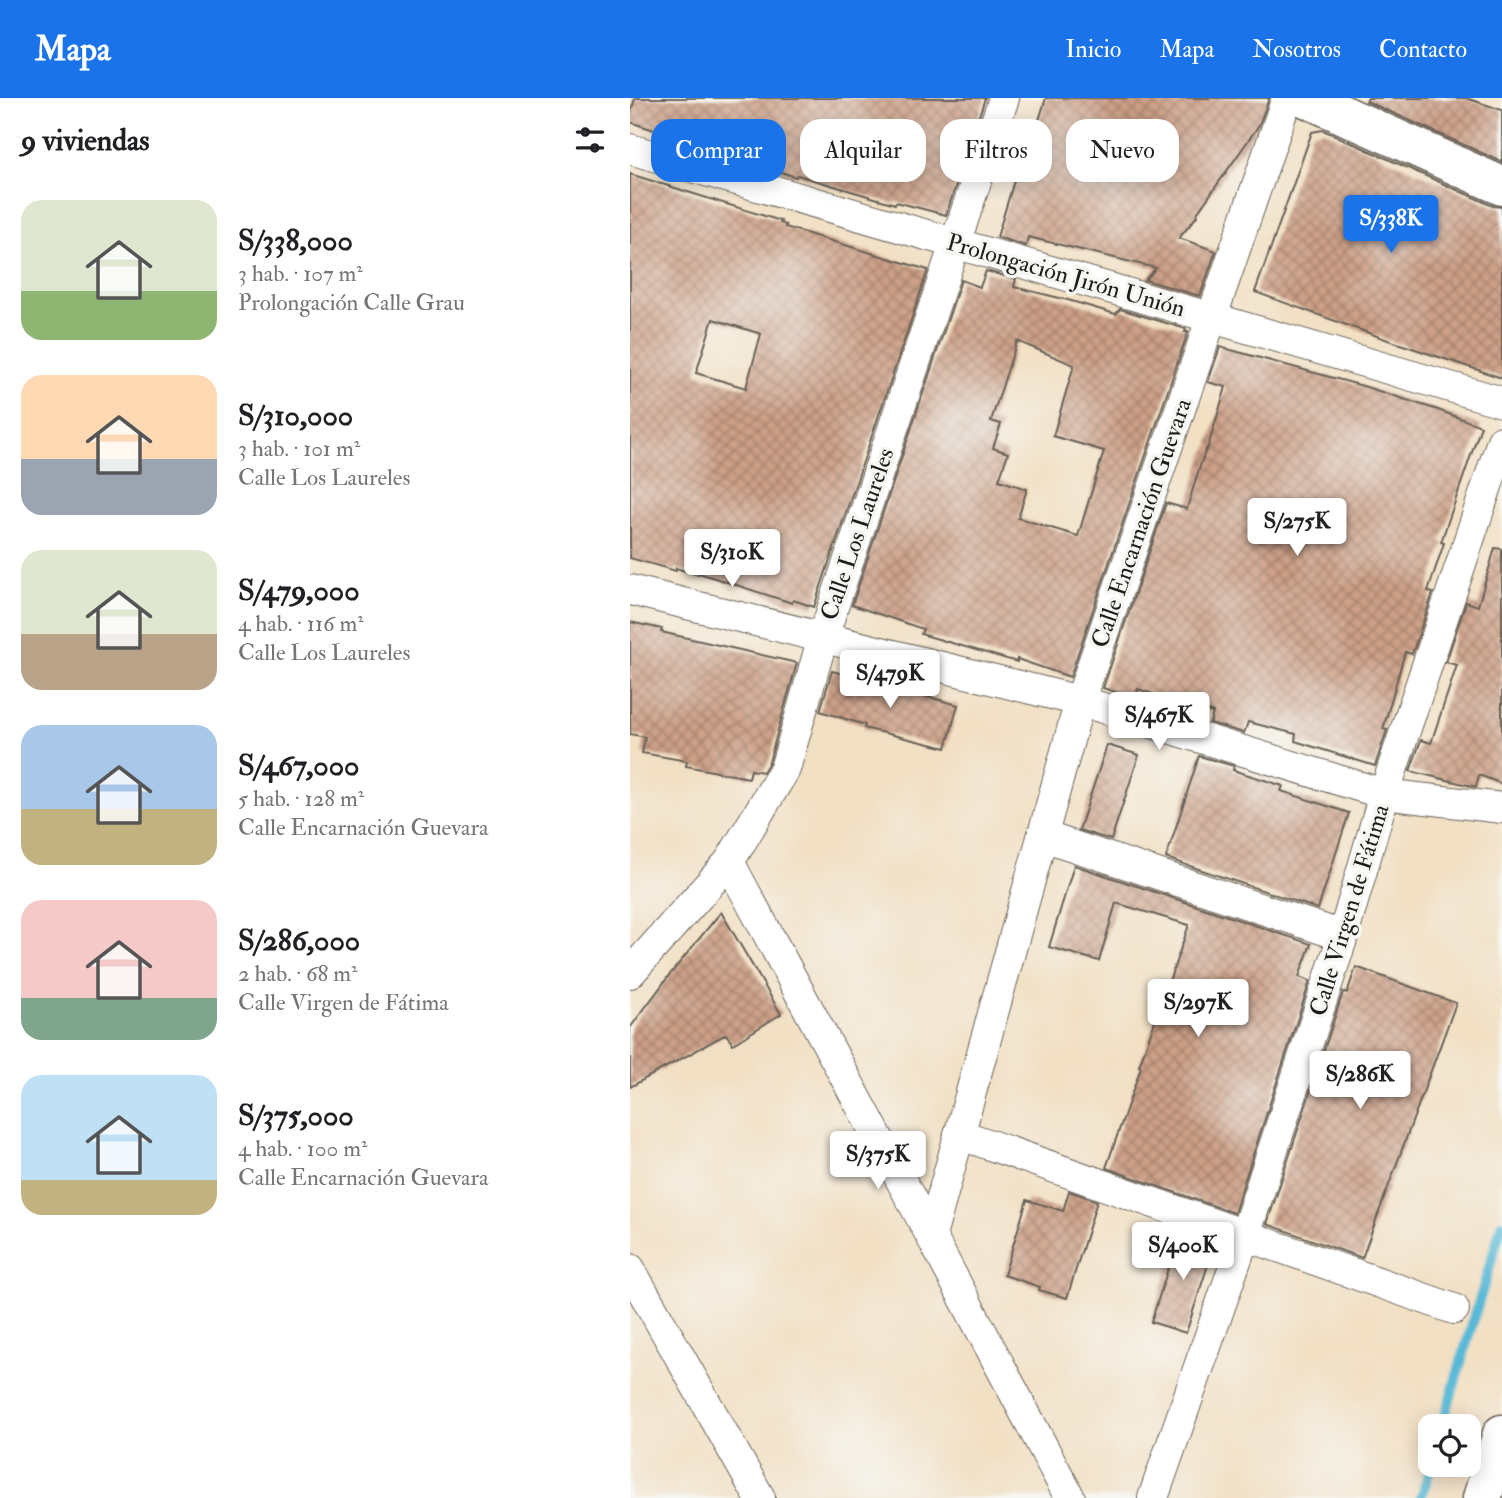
<!DOCTYPE html>
<html lang="es">
<meta charset="utf-8">
<style>
body{margin:0;font-family:"IM FELL Double Pica",serif;background:#f6f6f6;color:#202124;height:100vh;display:flex;flex-direction:column;font-size:26px;white-space:nowrap}
*{box-sizing:border-box;margin:0}
p{font-size:23px;color:#757577}
.icon{flex:none;width:38px;height:38px;fill:none;stroke:currentColor;stroke-width:2;stroke-linecap:round;stroke-linejoin:round}
.map{position:relative;flex:1;overflow:hidden}
.sheet{display:flex;flex-direction:column;background:#fff;width:630px}
.sheet>*{flex:none}
.hud{position:absolute;left:21px;top:21px;width:665px;height:63px;display:flex;gap:14px}
.tools{position:absolute;left:788px;top:1316px;display:grid;gap:14px}
.tools a{display:grid;place-items:center;width:63px;height:63px;border-radius:14px;background:#fff;box-shadow:0 4px 18px #0003;font-size:35px}
.price{position:absolute;translate:-50% -60px;padding:0 16px;border-radius:7px;background:#fff;color:#222;font-size:23px;line-height:46px;filter:drop-shadow(0 2px 4px #0008)}
.price::after{content:'';position:absolute;left:50%;top:42px;width:21px;height:16px;margin-left:-10px;background:inherit;clip-path:polygon(0 0,100% 0,50% 100%)}
.price.current{background:#1a73e8;color:#fff}
ul{padding:0;list-style:none}
li{display:flex;align-items:center;gap:21px;height:175px;padding:0 21px}
li span{display:grid;place-items:center;flex:none;width:196px;height:140px;border-radius:21px;color:#555}
li>.icon{margin-inline-start:auto}
span .icon{width:84px;height:84px;fill:#fffc;stroke-width:1}
li b{font-size:30px}
h2{display:flex;justify-content:space-between;align-items:center;height:84px;padding:0 21px;font-size:30px}
.tag{padding:0 24px;border-radius:21px;background:#fff;box-shadow:0 4px 18px #0003;font-size:24px;line-height:63px}
.tag.current{background:#1a73e8;color:#fff}
header{display:flex;align-items:center;gap:42px;box-sizing:border-box;height:98px;padding:0 35px;background:#1a73e8;color:#fff}
header strong{font-size:33px}
nav{display:flex;gap:38px;margin-inline-start:auto;font-size:24px}
main{display:flex;flex:1;min-height:0}
.map>svg:first-child{display:block}
</style>
<header>
<strong>Mapa</strong>
<nav><a>Inicio</a><a>Mapa</a><a>Nosotros</a><a>Contacto</a></nav>
</header>
<main>
<section class="sheet">
<h2>9 viviendas<svg class="icon" aria-label="filters" viewBox="0 0 24 24"><path d="M4 7h16M4 17h16"/><circle cx="9" cy="7" r="2"/><circle cx="15" cy="17" r="2"/></svg></h2>
<ul>
<li><span style="background:linear-gradient(#dfe7d0 65%,#8fb573 0)"><svg class="icon" aria-label="home" viewBox="0 0 24 24"><path d="M3 11l9-7 9 7M6 9v11h12V9"/></svg></span><div><b>S/338,000</b><p>3 hab. · 107 m²</p><p>Prolongación Calle Grau</p></div></li>
<li><span style="background:linear-gradient(#ffd9b3 60%,#9aa5b1 0)"><svg class="icon" aria-label="home" viewBox="0 0 24 24"><path d="M3 11l9-7 9 7M6 9v11h12V9"/></svg></span><div><b>S/310,000</b><p>3 hab. · 101 m²</p><p>Calle Los Laureles</p></div></li>
<li><span style="background:linear-gradient(#dfe7d0 60%,#b9a48a 0)"><svg class="icon" aria-label="home" viewBox="0 0 24 24"><path d="M3 11l9-7 9 7M6 9v11h12V9"/></svg></span><div><b>S/479,000</b><p>4 hab. · 116 m²</p><p>Calle Los Laureles</p></div></li>
<li><span style="background:linear-gradient(#a9c7e8 60%,#c2b280 0)"><svg class="icon" aria-label="home" viewBox="0 0 24 24"><path d="M3 11l9-7 9 7M6 9v11h12V9"/></svg></span><div><b>S/467,000</b><p>5 hab. · 128 m²</p><p>Calle Encarnación Guevara</p></div></li>
<li><span style="background:linear-gradient(#f6c9c9 70%,#7fa58c 0)"><svg class="icon" aria-label="home" viewBox="0 0 24 24"><path d="M3 11l9-7 9 7M6 9v11h12V9"/></svg></span><div><b>S/286,000</b><p>2 hab. · 68 m²</p><p>Calle Virgen de Fátima</p></div></li>
<li><span style="background:linear-gradient(#bfe0f5 75%,#c2b280 0)"><svg class="icon" aria-label="home" viewBox="0 0 24 24"><path d="M3 11l9-7 9 7M6 9v11h12V9"/></svg></span><div><b>S/375,000</b><p>4 hab. · 100 m²</p><p>Calle Encarnación Guevara</p></div></li>
</ul>
</section>
<div class="map">
<svg width="872" height="1400" viewBox="0 0 872 1400">
<defs>
<pattern id="building-cross-hatch" width="8" height="8" patternUnits="userSpaceOnUse" patternTransform="scale(1.75)"><rect width="8" height="8" fill="#cda087"/><path d="M0 0l8 8M0 8l8-8" fill="none" stroke="#a6826e"/></pattern>
</defs>
<rect width="100%" height="100%" fill="#f6f6f2"/>
<filter id="ink" filterUnits="userSpaceOnUse"><feTurbulence type="fractalNoise" baseFrequency=".0143" numOctaves="2"/><feDisplacementMap in="SourceGraphic" scale="14" xChannelSelector="R" yChannelSelector="G"/><feConvolveMatrix kernelMatrix="1 2 1 2 8 2 1 2 1" color-interpolation-filters="sRGB"/></filter>
<filter id="wash" filterUnits="userSpaceOnUse"><feTurbulence type="fractalNoise" baseFrequency=".00686" numOctaves="4" result="noise"/><feDisplacementMap in="SourceGraphic" scale="28" xChannelSelector="R" yChannelSelector="G"/><feGaussianBlur stdDeviation="1.57" result="paint"/><feColorMatrix in="noise" values="0 0 0 0 0 0 0 0 0 0 0 0 0 0 0 0 0 1.4 0 .05"/><feComposite in="paint" operator="in"/></filter>
<g filter="url(#wash)">
<rect width="100%" height="100%" fill="#f2e0c4"/>
<g fill="none" stroke-linecap="round" stroke-linejoin="round">
<g stroke="#58b9d6" stroke-width="10">
<polyline points="812,1328 872,1126"/>
<polyline points="791,1400 801,1367"/>
</g>
</g>
<g id="blocks">
<g fill="url(#building-cross-hatch)" fill-rule="evenodd">
<polygon points="5,0 355,0 316,117 266,104 265,106 167,77 166,79 0,24 0,18"/>
<polygon points="416,0 639,0 629,27 566,117 567,118 549,140 586,153 570,198 515,182 526,170 398,139 396,148 367,139 396,43 402,44"/>
<polygon points="738,0 836,0 872,12 872,64 736,3"/>
<polygon points="693,32 863,108 872,109 872,280 758,242 625,194 682,34"/>
<path d="M0,76l151,47 -1,2 6,2 -1,2 143,43 -114,337 -21,-7 -1,3 -93,-30 -1,2 -22,-7v3l-46,-13zM83,221l48,15 -15,54 -50,-15z"/>
<path d="M356,173l30,8 -2,8 54,13 44,13 4,1 4,-5 66,20 -1,3h3l-118,345 -53,-18v3l-96,-28 2,-5 -71,-24 109,-325 19,7zM387,243l57,24 -21,71 51,15 -26,85 -60,-18 9,-29 -28,-9 9,-27 -15,-5 8,-24 -10,-3z"/>
<polygon points="590,249 733,288 808,312 851,328 811,444 814,445 798,493 803,495 782,556 775,554 753,631 757,632 745,668 665,643 666,636 618,624 614,635 580,625 583,615 508,591 505,600 473,590 536,405 557,411 567,377 576,351 577,352 596,289 578,284"/>
<polygon points="865,450 872,451 872,686 849,677 846,689 780,673 791,642 801,645 827,567 816,564 836,504 848,508"/>
<polygon points="0,524 32,531 31,534 167,565 139,664 133,674 121,672 119,680 56,668 57,663 12,655 15,639 0,636"/>
<polygon points="202,573 328,607 316,650 234,630 235,627 190,613"/>
<polygon points="477,647 509,657 481,742 449,732"/>
<polygon points="569,658 604,668 603,672 653,688 651,693 719,715 688,811 536,760"/>
<polygon points="444,767 681,846 669,879 680,883 604,1115 476,1070 511,969 509,968 559,827 486,805 469,863 419,849"/>
<polygon points="91,814 151,916 103,946 96,936 0,989 0,930 41,875"/>
<polygon points="726,869 826,905 732,1160 637,1126 713,894 717,895"/>
<polygon points="439,1093 467,1103 437,1200 409,1192 410,1189 374,1177 397,1102 433,1113"/>
<polygon points="550,1133 585,1145 556,1235 521,1224"/>
</g>
</g>
</g>
<g filter="url(#ink)">
<use href="#blocks" fill-opacity="0" stroke="#676157" stroke-width="2"/>
<g fill="none" stroke-linecap="round" stroke-linejoin="round">
<defs>
<g id="street">
<polyline points="0,51 872,304"/>
<polyline points="0,492 450,603 754,696 872,710"/>
<polyline points="413,738 713,838"/>
<polyline points="99,764 301,1138 440,1400"/>
<polyline points="0,875 99,764 155,671 193,539 374,0"/>
<polyline points="329,1036 824,1211"/>
<polyline points="301,1138 450,603 657,0"/>
<polyline points="0,1171 130,1400"/>
<polyline points="523,1400 615,1137 713,838 754,696 872,343"/>
</g>
<g id="secondary">
<polyline points="676,0 872,88"/>
<polyline points="852,1400 872,1336"/>
</g>
</defs>
<use href="#street" stroke="#676157" stroke-width="32"/>
<use href="#secondary" stroke="#676157" stroke-width="41"/>
<use href="#street" stroke="#fff" stroke-width="30"/>
<use href="#secondary" stroke="#fff" stroke-width="38"/>
</g>
</g>
<g text-anchor="middle" stroke-width="7" stroke-linejoin="round" paint-order="stroke">
<g font-size="24" fill="#1c1c1c" stroke="#f6f6f2">
<text transform="translate(436 177) rotate(16)" y="8">Prolongación Jirón Unión</text>
<text transform="translate(511 425) rotate(-71)" y="8">Calle Encarnación Guevara</text>
<text transform="translate(227 436) rotate(-71)" y="8">Calle Los Laureles</text>
<text transform="translate(719 812) rotate(-73)" y="8">Calle Virgen de Fátima</text>
</g>
</g>
</svg>
<div class="tools">
<a><svg class="icon" aria-label="locate" viewBox="0 0 24 24"><circle cx="12" cy="12" r="6"/><path d="M12 2v4M12 18v4M2 12h4M18 12h4"/></svg></a>
</div>
<b class="price current" style="left:761px;top:157px">S/338K</b>
<b class="price" style="left:667px;top:460px">S/275K</b>
<b class="price" style="left:102px;top:491px">S/310K</b>
<b class="price" style="left:260px;top:612px">S/479K</b>
<b class="price" style="left:529px;top:654px">S/467K</b>
<b class="price" style="left:568px;top:941px">S/297K</b>
<b class="price" style="left:730px;top:1013px">S/286K</b>
<b class="price" style="left:248px;top:1093px">S/375K</b>
<b class="price" style="left:553px;top:1184px">S/400K</b>
<div class="hud">
<a class="tag current">Comprar</a>
<a class="tag">Alquilar</a>
<a class="tag">Filtros</a>
<a class="tag">Nuevo</a>
</div>
</div>
</main>
